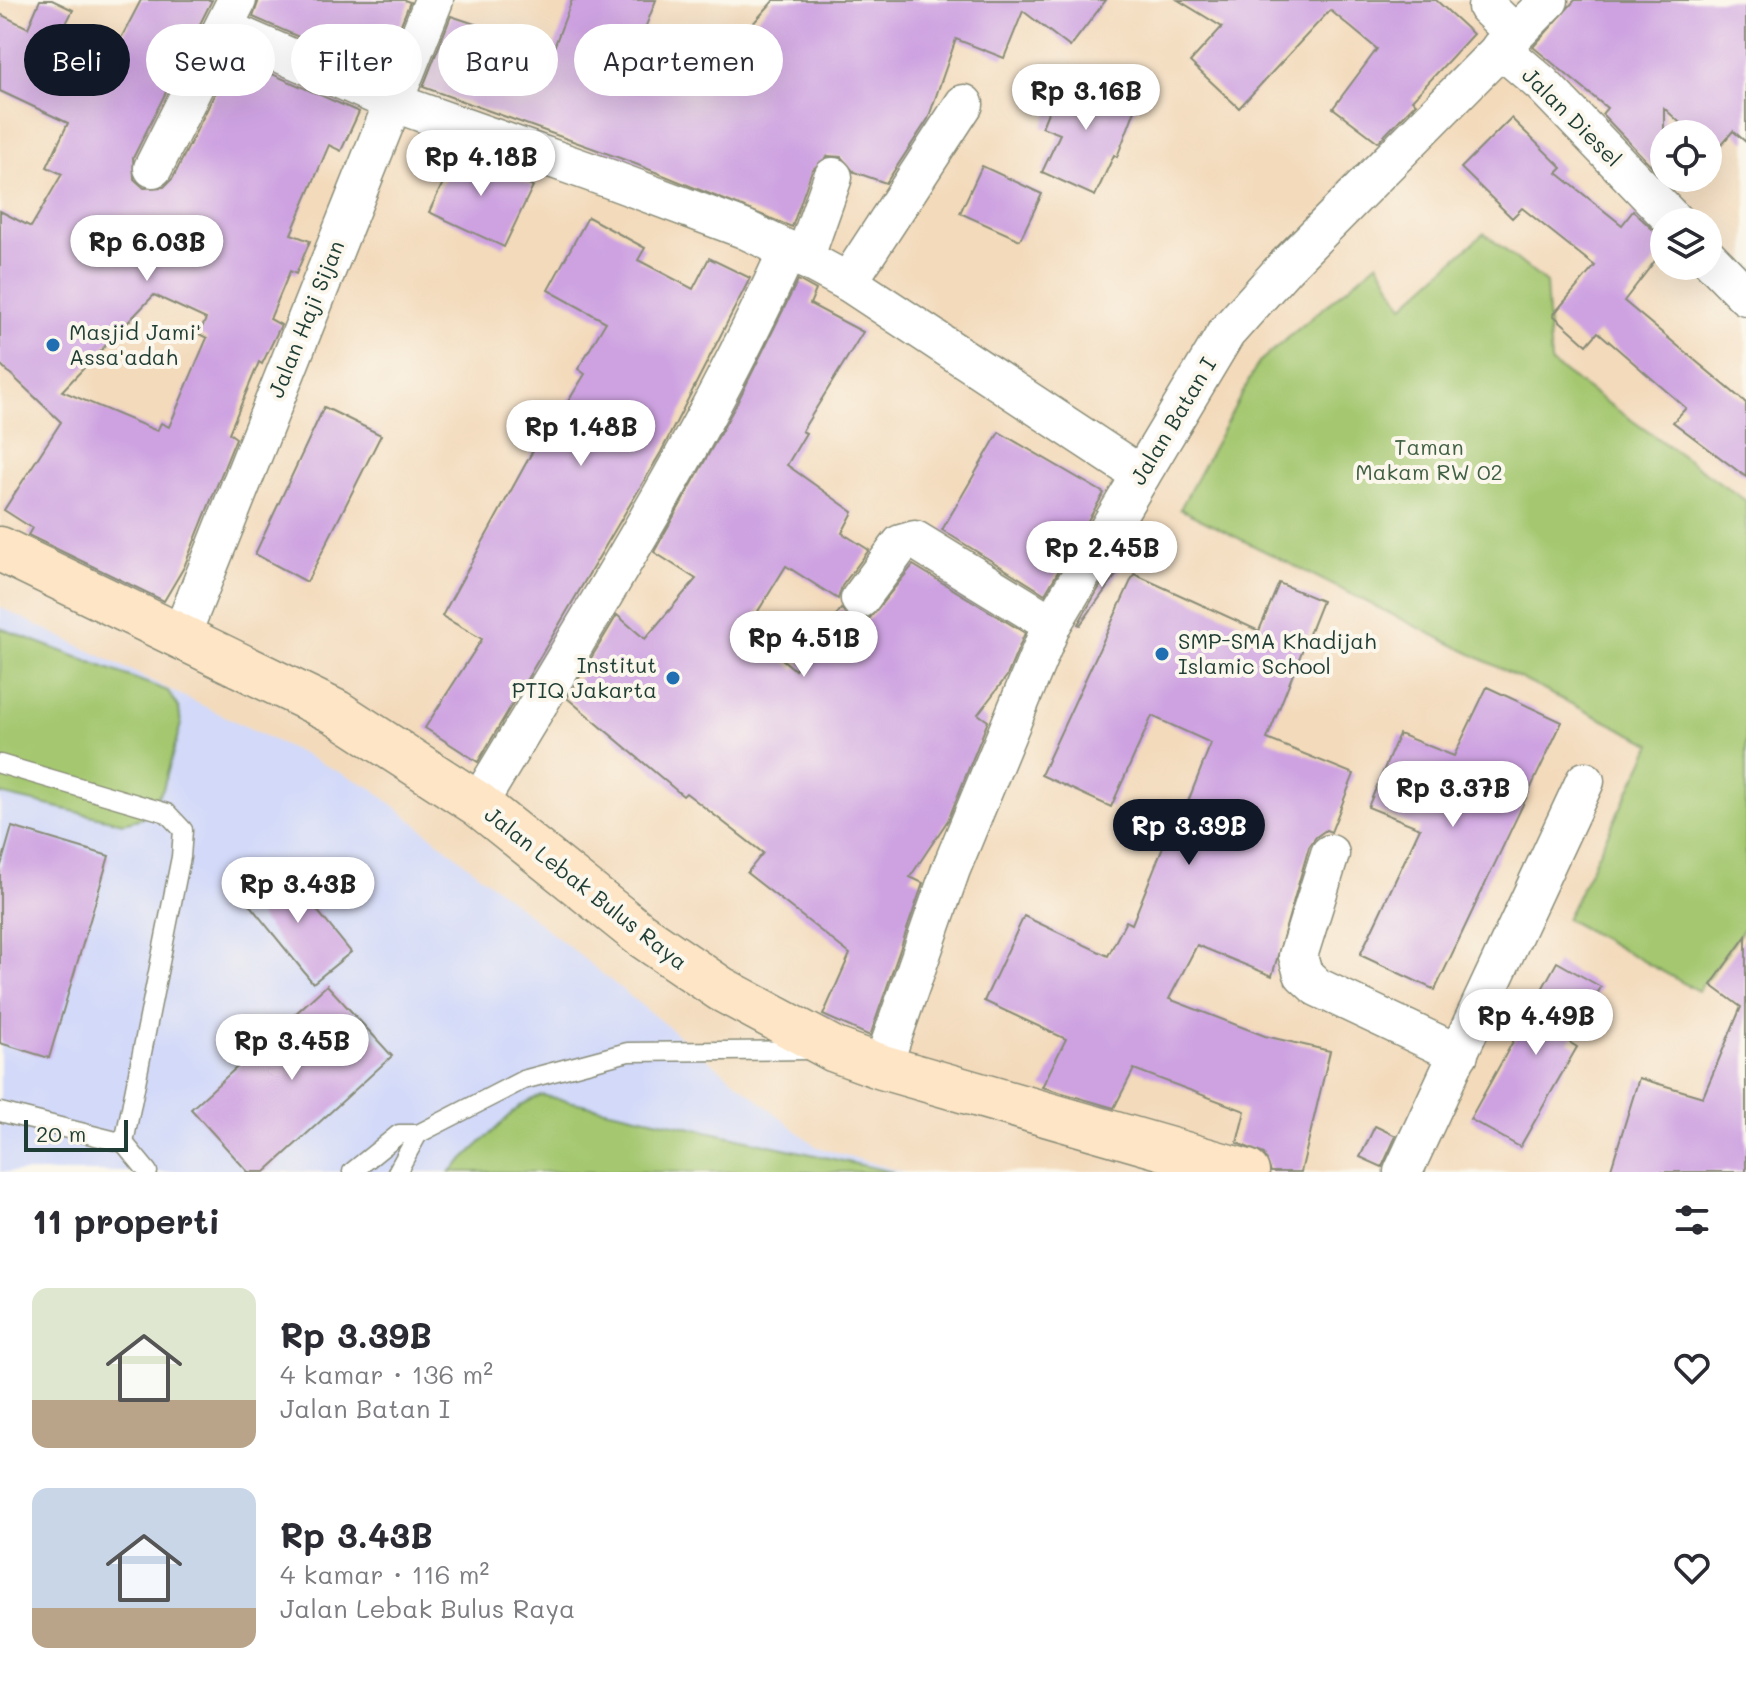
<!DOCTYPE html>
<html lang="id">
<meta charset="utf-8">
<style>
body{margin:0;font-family:Mali,sans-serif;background:#f2f2f3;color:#2b2b33;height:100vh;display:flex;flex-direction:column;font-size:30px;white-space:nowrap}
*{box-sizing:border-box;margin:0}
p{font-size:26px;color:#7c7c81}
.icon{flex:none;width:44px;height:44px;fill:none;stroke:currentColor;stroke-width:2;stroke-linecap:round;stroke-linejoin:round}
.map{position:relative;height:1172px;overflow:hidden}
.drawer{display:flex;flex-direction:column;background:#fff;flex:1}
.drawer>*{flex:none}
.banner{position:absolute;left:24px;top:24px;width:800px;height:72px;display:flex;gap:16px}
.buttons{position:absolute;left:1650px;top:120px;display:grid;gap:16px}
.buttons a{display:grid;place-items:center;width:72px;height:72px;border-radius:50%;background:#fff;box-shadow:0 8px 32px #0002;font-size:40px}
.scale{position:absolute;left:24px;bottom:20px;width:104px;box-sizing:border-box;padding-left:8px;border:4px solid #1f3d34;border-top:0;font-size:22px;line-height:28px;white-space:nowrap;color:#1f3d34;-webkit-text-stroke:6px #fbf7ec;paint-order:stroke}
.price{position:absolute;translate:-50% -68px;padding:0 18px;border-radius:28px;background:#fff;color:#222;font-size:26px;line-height:52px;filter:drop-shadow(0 2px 4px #0008)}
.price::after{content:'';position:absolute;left:50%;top:48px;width:24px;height:18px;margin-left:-12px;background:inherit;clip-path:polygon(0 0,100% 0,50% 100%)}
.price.current{background:#111827;color:#fff}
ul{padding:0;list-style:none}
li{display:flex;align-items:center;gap:24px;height:200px;padding:0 32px}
li span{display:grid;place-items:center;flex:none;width:224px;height:160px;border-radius:16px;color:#555}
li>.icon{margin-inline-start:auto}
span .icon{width:96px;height:96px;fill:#fffc;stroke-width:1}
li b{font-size:34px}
h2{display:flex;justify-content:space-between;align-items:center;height:96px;padding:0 32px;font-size:34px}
.tag{padding:0 28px;border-radius:36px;background:#fff;box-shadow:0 8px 32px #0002;font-size:28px;line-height:72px}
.tag.current{background:#111827;color:#fff}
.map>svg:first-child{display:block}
</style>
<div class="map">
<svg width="1746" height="1172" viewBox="0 0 1746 1172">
<rect width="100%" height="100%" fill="#fbf7ec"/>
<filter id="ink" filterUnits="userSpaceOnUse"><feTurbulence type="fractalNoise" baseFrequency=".0125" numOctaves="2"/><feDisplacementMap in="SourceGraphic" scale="16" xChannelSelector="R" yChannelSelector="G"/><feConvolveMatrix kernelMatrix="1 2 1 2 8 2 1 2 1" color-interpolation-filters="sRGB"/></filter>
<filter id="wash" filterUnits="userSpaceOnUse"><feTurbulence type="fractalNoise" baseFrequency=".006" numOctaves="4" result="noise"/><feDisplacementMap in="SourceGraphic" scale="32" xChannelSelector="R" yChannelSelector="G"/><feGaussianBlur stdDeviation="1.8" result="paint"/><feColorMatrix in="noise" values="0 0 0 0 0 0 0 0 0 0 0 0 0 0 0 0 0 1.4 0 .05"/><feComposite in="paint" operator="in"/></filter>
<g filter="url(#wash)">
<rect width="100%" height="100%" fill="#f3dabb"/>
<polygon fill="#d2d9f9" points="0,607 372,788 817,1147 904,1172 0,1172"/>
<g fill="#a4c770" stroke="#628252" stroke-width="2">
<polygon points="1484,233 1546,283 1551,363 1746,501 1746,926 1698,991 1566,919 1652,744 1180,509 1259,362 1378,262 1403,306"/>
<polygon points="0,628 168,691 179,709 181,724 163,789 142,818 123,823 0,794"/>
<polygon points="541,1095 893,1172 450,1172 521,1105"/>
</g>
<g id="blocks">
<g fill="#cea2e1" fill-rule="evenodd">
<path d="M40,0h12l21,10 -16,31 50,24 34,-65h71l-79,158 1,21 10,9 20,-1 9,-9 60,-121 126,55 -18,39 -12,-6 -38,89 19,7 -14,33 -6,-3 -20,48 11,6 -19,39 -3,-2 -30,71 7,5 -52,129 -20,34 -136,-66 4,-7 -28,-18 57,-88 -61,-58v-153l31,16 31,-53 -15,-7 21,-44 -68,-32v-77l28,14zM154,295l52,24 -7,15 8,4 -38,89 -8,-4 -4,8 -95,-40z"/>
<polygon points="259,0 404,0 410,2 381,73 253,17"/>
<polygon points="572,0 656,0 635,54 722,82 739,34 743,35 774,0 1106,0 1070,47 1023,11 1004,58 956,39 928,119 886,183 854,172 841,157 828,156 812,170 792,227 628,161 423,87 451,16 553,50"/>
<polygon points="1178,0 1436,0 1473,34 1412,100 1416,103 1378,142 1333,108 1377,49 1330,10 1239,108 1190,62 1222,27"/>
<polygon points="1575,0 1746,0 1746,142 1733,131 1713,154 1708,149 1708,134 1692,134 1664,108 1664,179 1602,114 1607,108 1533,47"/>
<polygon points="1064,73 1138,102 1117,157 1114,155 1095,196 1042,172 1060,134 1042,127"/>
<polygon points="1511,118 1562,168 1557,173 1622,225 1633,211 1664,240 1664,249 1624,301 1746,403 1746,477 1673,422 1686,408 1598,332 1587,345 1553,315 1595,266 1522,208 1512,218 1461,168"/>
<polygon points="459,149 533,186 504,247 429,212"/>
<polygon points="982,166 1042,194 1020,240 960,213"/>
<polygon points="588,217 645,248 638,260 693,289 709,258 750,278 661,452 478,762 425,728 482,639 442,616 536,445 540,447 585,374 578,369 606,322 548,290"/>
<polygon points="798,280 816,290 810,304 863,332 802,431 806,433 787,465 853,512 842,533 869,550 842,586 838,599 786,566 747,629 795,670 841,609 857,621 869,619 913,565 1025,633 1007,676 978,714 988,721 948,820 910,877 923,883 870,1036 823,1015 850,954 747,873 763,853 686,793 683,796 567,698 617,615 645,639 696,579 654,552 737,403"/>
<polygon points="324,407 381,435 307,582 255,554"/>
<polygon points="999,432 1104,493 1045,594 942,530"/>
<polygon points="1113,564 1121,568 1080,625 1078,624"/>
<polygon points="1134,574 1259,631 1279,583 1322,601 1267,739 1354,774 1331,832 1326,830 1316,837 1309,847 1272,976 1197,945 1169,999 1265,1036 1330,1051 1301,1172 1271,1172 1264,1154 1237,1143 1245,1111 1134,1069 1114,1108 1042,1087 1066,1039 984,1001 1024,916 1108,956 1126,921 1132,924 1176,814 1182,817 1211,743 1152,716 1111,807 1041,775"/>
<polygon points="1487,687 1562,722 1435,990 1360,955 1420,828 1368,807 1399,734 1454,756"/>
<polygon points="12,827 109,856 49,1058 0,1043 0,869"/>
<polygon points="282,867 351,952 313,983 244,898"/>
<polygon points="1746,936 1746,1172 1610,1172 1639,1078 1703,1097 1741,1007 1711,985"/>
<polygon points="1557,962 1601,987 1569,1042 1577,1047 1520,1147 1470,1119"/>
<polygon points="327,985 392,1056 265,1172 248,1172 191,1109"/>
<polygon points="1375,1126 1396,1136 1382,1167 1360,1157"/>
</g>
</g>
</g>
<g filter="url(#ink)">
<use href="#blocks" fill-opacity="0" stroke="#898c78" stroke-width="2"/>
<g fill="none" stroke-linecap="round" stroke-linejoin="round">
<defs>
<g id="service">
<polyline points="0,764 167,813 183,830 181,857 124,1143"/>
<polyline points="0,1112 124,1143 148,1172"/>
<polyline points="352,1172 399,1134 418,1134 523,1080 628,1052 810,1050"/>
<polyline points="397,1172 418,1134"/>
</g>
<g id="minor">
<polyline points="1487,7 1515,34"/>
<polyline points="225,29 392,102 610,179 744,229 788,250 848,282 1141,475"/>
<polyline points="1500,48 1542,84 1675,222"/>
<polyline points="153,168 237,0"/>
<polyline points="1708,257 1746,296"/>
<polyline points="804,259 833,177"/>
<polyline points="848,282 964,104"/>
<polyline points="860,599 901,544 915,540 1052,624"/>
<polyline points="180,638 434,0"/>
<path d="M478,804c108,-181 223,-361 310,-554"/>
<polyline points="1330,854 1298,956 1303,974 1317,987 1459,1054"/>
<polyline points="882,1067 951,869 1052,624 1226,333 1285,267 1549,0"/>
<polyline points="1403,1172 1585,781"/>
</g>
<polyline id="secondary" points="0,549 336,712 478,804 640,934 721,989 835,1050 882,1067 1247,1172"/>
</defs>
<use href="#service" stroke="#898c78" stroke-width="21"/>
<use href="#minor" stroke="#898c78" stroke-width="41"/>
<use href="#secondary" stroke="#898c78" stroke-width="47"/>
<use href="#service" stroke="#fff" stroke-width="18"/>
<use href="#minor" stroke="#fff" stroke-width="38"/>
<use href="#secondary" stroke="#fde5c5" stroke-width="44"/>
</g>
</g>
<g fill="#1f6fb2" stroke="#fbf7ec" stroke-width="3">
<circle cx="53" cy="345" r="8"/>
<circle cx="1162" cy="654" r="8"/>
<circle cx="673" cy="678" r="8"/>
</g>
<g text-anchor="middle" stroke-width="8" stroke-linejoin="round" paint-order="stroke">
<g font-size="22" fill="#1f3d34" stroke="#fbf7ec">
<text transform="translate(1572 117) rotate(45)" y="8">Jalan Diesel</text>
<text transform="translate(306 319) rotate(-68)" y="8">Jalan Haji Sijan</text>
<text transform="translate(1173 421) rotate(-59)" y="8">Jalan Batan I</text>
<text transform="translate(586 888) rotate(38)" y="8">Jalan Lebak Bulus Raya</text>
</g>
<g font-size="22" fill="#1f3d34" stroke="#fbf7ec" text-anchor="start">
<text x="69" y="340">Masjid Jami'<tspan x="69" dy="25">Assa'adah</tspan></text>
<text x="1178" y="649">SMP-SMA Khadijah<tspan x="1178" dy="25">Islamic School</tspan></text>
<text x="657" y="673" text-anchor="end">Institut<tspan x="657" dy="25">PTIQ Jakarta</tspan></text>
</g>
<g font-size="22" fill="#406043" stroke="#fbf7ec">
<text x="1429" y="455">Taman<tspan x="1429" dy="25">Makam RW 02</tspan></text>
</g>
</g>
</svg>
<div class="buttons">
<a><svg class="icon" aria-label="locate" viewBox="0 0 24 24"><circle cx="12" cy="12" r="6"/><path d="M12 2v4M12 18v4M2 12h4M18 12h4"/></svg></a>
<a><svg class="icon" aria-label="layers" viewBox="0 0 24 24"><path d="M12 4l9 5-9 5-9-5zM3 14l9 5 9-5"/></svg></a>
</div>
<div class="scale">20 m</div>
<b class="price" style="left:1086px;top:132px">Rp 3.16B</b>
<b class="price" style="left:481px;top:198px">Rp 4.18B</b>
<b class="price" style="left:147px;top:283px">Rp 6.03B</b>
<b class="price" style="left:581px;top:468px">Rp 1.48B</b>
<b class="price" style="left:1102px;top:589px">Rp 2.45B</b>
<b class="price" style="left:804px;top:679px">Rp 4.51B</b>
<b class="price" style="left:1453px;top:829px">Rp 3.37B</b>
<b class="price current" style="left:1189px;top:867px">Rp 3.39B</b>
<b class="price" style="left:298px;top:925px">Rp 3.43B</b>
<b class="price" style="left:1536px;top:1057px">Rp 4.49B</b>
<b class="price" style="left:292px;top:1082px">Rp 3.45B</b>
<div class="banner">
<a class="tag current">Beli</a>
<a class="tag">Sewa</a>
<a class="tag">Filter</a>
<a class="tag">Baru</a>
<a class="tag">Apartemen</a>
</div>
</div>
<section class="drawer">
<h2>11 properti<svg class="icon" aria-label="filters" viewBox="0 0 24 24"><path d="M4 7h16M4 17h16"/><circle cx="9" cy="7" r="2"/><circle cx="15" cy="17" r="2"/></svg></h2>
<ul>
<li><span style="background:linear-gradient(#dfe7d0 70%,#b9a48a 0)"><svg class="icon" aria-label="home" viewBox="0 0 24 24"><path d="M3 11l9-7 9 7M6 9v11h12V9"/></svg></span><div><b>Rp 3.39B</b><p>4 kamar · 136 m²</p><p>Jalan Batan I</p></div><svg class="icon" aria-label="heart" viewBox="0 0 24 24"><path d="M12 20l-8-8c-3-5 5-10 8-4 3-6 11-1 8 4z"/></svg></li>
<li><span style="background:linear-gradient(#c9d6e8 75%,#b9a48a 0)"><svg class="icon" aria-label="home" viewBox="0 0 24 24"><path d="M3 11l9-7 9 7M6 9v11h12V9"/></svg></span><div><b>Rp 3.43B</b><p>4 kamar · 116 m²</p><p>Jalan Lebak Bulus Raya</p></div><svg class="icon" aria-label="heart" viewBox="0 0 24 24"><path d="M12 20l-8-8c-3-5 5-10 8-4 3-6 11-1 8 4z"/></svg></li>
</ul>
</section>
